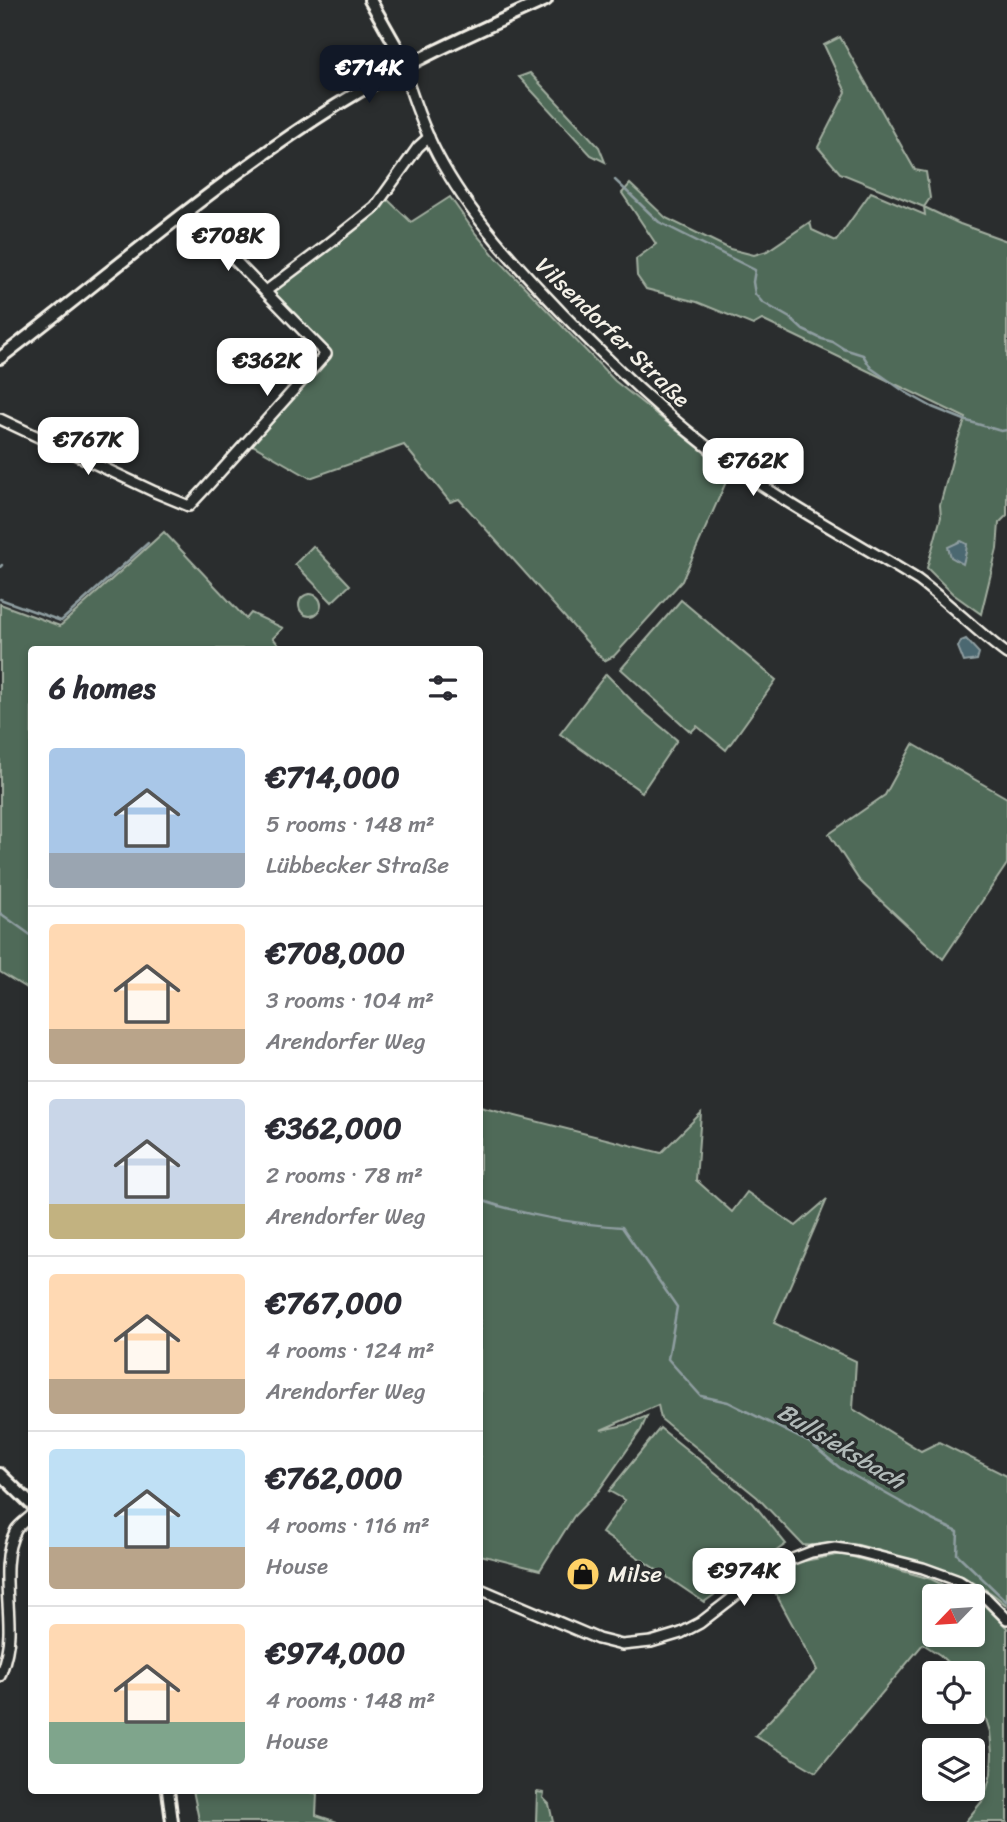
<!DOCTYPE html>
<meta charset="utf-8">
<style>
body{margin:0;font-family:Sriracha,sans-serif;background:#f2f2f3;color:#2b2b33;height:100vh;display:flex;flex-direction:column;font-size:26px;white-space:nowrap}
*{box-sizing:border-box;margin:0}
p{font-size:23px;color:#7c7c81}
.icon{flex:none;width:38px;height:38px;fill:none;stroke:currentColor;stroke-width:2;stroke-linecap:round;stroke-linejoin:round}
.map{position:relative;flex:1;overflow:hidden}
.side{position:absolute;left:28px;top:646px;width:455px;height:1148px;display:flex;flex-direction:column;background:#fff;border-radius:7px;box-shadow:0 4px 10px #0003}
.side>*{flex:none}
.needle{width:46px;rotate:245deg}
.fabs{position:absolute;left:922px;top:1584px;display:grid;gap:14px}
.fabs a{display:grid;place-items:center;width:63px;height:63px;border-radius:7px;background:#fff;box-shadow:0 4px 10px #0003;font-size:35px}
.price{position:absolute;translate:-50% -60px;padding:0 16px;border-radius:14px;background:#fff;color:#222;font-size:23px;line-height:46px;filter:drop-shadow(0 2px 4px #0008)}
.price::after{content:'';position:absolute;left:50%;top:42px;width:21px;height:16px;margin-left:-10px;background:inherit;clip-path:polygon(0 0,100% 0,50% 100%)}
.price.current{background:#111827;color:#fff}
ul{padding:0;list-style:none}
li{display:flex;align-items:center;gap:21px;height:175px;padding:0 21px}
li+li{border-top:2px solid #e1e1e2}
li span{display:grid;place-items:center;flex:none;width:196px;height:140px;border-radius:7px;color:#555}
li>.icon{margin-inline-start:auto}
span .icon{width:84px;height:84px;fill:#fffc;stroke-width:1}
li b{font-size:30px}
h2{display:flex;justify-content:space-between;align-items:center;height:84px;padding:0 21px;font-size:30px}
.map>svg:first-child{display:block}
</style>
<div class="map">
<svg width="1007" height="1822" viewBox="0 0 1007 1822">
<rect width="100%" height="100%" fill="#2a2d2e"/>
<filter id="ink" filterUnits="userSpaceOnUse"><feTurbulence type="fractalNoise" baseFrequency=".0143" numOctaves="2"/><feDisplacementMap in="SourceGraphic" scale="14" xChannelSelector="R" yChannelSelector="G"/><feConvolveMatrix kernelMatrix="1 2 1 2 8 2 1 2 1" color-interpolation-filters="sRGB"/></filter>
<g filter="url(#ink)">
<g fill="#506a58" stroke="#a2aea0" stroke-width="2">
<polygon points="840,37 915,170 926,172 930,198 924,207 960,224 1007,241 1007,515 999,523 997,549 981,614 953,594 927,568 941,517 940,505 957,442 966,418 762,320 753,325 697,302 646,289 637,276 636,259 656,244 622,193 630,184 666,218 730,249 754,255 767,251 810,222 812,230 836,241 871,192 925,215 924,207 840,173 818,147 846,92 824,45"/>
<polygon points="530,73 599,147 605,162 591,155 519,77"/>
<polygon points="450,197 476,234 493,254 615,381 730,473 682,581 614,656 604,661 459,499 450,502 404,445 310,478 244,440 322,353 267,296 386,198 411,222"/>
<polygon points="164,532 246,619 251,613 283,628 273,638 282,649 32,649 31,991 0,972 0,604 60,626"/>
<polygon points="313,546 350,585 332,602 295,564"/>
<circle cx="310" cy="605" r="11"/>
<polygon points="681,600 776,680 726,750 697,726 691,732 621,669"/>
<polygon points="606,674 640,709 677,740 642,792 560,734"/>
<polygon points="913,744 1007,798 1007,864 943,959 859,880 829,834 885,795"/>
<path d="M480,1107l181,46 40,-40 -5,67 36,32 15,-20 49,34 31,-27 -53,124 82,38 -3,48 68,42 18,-9 68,34v130c-31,-30 -78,-41 -118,-52 -15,-5 -33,-11 -48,-11 -13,0 -25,4 -38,2l-46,-48 -96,-78 -3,-14 -57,25 24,-5 22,-9 -6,14 -42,60 -25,26 -34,54 -60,-15z"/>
<polygon points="660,1428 753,1503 786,1544 704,1602 602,1533 625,1500 609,1491"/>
<polygon points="842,1554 931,1579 965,1596 934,1596 934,1634 973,1634 973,1600 985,1606 1007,1628 1007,1822 965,1822 984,1799 991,1774 992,1754 990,1732 986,1719 973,1694 973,1673 958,1673 940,1655 923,1644 816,1772 755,1736 817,1670 769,1581 799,1562"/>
<polygon points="193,1790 304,1790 317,1794 316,1815 337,1822 203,1822 199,1820"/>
<polygon points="537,1792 544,1793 543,1798 549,1804 553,1822 536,1822"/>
</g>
<g fill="#4c6771" stroke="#8f9ea1" stroke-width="2">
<polygon points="961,541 967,544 966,552 963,564 951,557 948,547"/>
<polygon points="966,639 979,653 977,660 964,662 958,647 961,641"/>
</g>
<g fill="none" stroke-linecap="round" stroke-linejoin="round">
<g stroke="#8f9ea1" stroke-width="2.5">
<polyline points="615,180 659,222 755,270 753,282 755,294 762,302 790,318 803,330 822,339 833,342 844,349 863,355 871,368 905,392 932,407 967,421 1001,431 1007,430"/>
<polyline points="0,567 2,565"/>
<polyline points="0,599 61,621 148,543"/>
<polyline points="0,913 32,936"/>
<path d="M480,1200c45,15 94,24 142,27l55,80 -9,52 33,37 27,6 82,41 30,25 91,51"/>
<polyline points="932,1520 958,1532 957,1554 1007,1602"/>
</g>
<defs>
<g id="minor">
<path d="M403,68c10,30 20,60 35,88 31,59 80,111 125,158 52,53 105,105 166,149 60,43 126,78 189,117 31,23 58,51 89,74"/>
<polyline points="266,291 327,245 375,207 418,147 429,137"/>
<polyline points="0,419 155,492 189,506 203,491 326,354 187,211"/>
<polyline points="480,1589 598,1639 622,1645 651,1642 681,1633 700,1623 753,1582 790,1560 811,1552 835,1548 856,1551 923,1568 959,1581 987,1599 1007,1619"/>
<path d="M0,1676c5,-14 9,-29 9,-43 1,-32 -9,-74 7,-103 4,-6 11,-10 16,-15"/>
</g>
<g id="major">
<polyline points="370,0 396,46 403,68"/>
<path d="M0,358c111,-85 218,-178 337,-253 66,-41 138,-73 209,-105"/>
<polyline points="0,1474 32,1505"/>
<polyline points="168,1790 172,1822"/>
</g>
</defs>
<use href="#minor" stroke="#f4f1e8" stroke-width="14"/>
<use href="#major" stroke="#f4f1e8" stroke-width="16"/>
<use href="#minor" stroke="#2a2d2e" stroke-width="9"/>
<use href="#major" stroke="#2a2d2e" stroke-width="10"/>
</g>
</g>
<defs>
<symbol id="shop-disc" viewBox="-11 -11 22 22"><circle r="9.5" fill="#ffd166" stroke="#2a2d2e"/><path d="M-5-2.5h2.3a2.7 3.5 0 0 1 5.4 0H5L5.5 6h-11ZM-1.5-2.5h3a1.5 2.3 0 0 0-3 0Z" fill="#111"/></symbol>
</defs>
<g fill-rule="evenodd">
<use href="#shop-disc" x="564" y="1555" width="38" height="38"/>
</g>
<g text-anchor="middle" stroke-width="7" stroke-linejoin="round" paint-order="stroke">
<g font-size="23" fill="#f4f1e8" stroke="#2a2d2e">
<text transform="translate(613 332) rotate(44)" y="8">Vilsendorfer Straße</text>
</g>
<g font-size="23" fill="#f4f1e8" stroke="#2a2d2e" text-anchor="start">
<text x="608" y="1582">Milse</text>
</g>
<g font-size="24" font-style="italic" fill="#b1bab8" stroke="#2a2d2e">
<text transform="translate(841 1446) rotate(31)" y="8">Bullsieksbach</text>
</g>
</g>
</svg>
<div class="fabs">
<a><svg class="needle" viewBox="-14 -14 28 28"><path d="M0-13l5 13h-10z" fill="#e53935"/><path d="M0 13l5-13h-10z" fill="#7c7c81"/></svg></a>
<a><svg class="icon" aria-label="locate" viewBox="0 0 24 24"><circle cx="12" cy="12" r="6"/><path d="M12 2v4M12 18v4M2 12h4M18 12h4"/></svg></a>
<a><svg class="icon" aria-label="layers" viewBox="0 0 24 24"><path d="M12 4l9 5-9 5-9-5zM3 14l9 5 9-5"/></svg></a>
</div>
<b class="price current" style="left:369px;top:105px">€714K</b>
<b class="price" style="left:228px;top:273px">€708K</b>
<b class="price" style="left:267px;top:398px">€362K</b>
<b class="price" style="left:88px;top:477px">€767K</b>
<b class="price" style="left:753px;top:498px">€762K</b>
<b class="price" style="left:744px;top:1608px">€974K</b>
<section class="side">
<h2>6 homes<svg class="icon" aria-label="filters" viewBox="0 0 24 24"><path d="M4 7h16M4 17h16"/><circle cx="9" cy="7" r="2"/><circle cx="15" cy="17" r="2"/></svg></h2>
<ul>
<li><span style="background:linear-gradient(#a9c7e8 75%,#9aa5b1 0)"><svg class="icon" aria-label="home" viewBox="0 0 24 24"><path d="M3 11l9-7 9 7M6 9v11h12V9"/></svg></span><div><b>€714,000</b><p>5 rooms · 148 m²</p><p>Lübbecker Straße</p></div></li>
<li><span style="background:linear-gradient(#ffd9b3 75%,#b9a48a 0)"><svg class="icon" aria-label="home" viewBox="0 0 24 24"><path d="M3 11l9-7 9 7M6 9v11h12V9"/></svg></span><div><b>€708,000</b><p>3 rooms · 104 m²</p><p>Arendorfer Weg</p></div></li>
<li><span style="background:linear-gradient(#c9d6e8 75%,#c2b280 0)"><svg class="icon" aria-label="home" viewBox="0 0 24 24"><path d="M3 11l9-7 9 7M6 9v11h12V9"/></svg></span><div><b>€362,000</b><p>2 rooms · 78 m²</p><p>Arendorfer Weg</p></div></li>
<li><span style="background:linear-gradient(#ffd9b3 75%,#b9a48a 0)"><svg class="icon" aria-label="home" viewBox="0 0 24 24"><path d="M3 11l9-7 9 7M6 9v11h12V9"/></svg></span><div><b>€767,000</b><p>4 rooms · 124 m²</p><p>Arendorfer Weg</p></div></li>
<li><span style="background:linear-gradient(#bfe0f5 70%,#b9a48a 0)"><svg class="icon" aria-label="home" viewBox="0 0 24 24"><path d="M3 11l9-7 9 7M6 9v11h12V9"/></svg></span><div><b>€762,000</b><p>4 rooms · 116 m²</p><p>House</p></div></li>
<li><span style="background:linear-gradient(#ffd9b3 70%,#7fa58c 0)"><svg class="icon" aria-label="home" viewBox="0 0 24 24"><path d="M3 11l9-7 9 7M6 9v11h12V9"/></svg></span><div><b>€974,000</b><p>4 rooms · 148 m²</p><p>House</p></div></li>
</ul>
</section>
</div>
